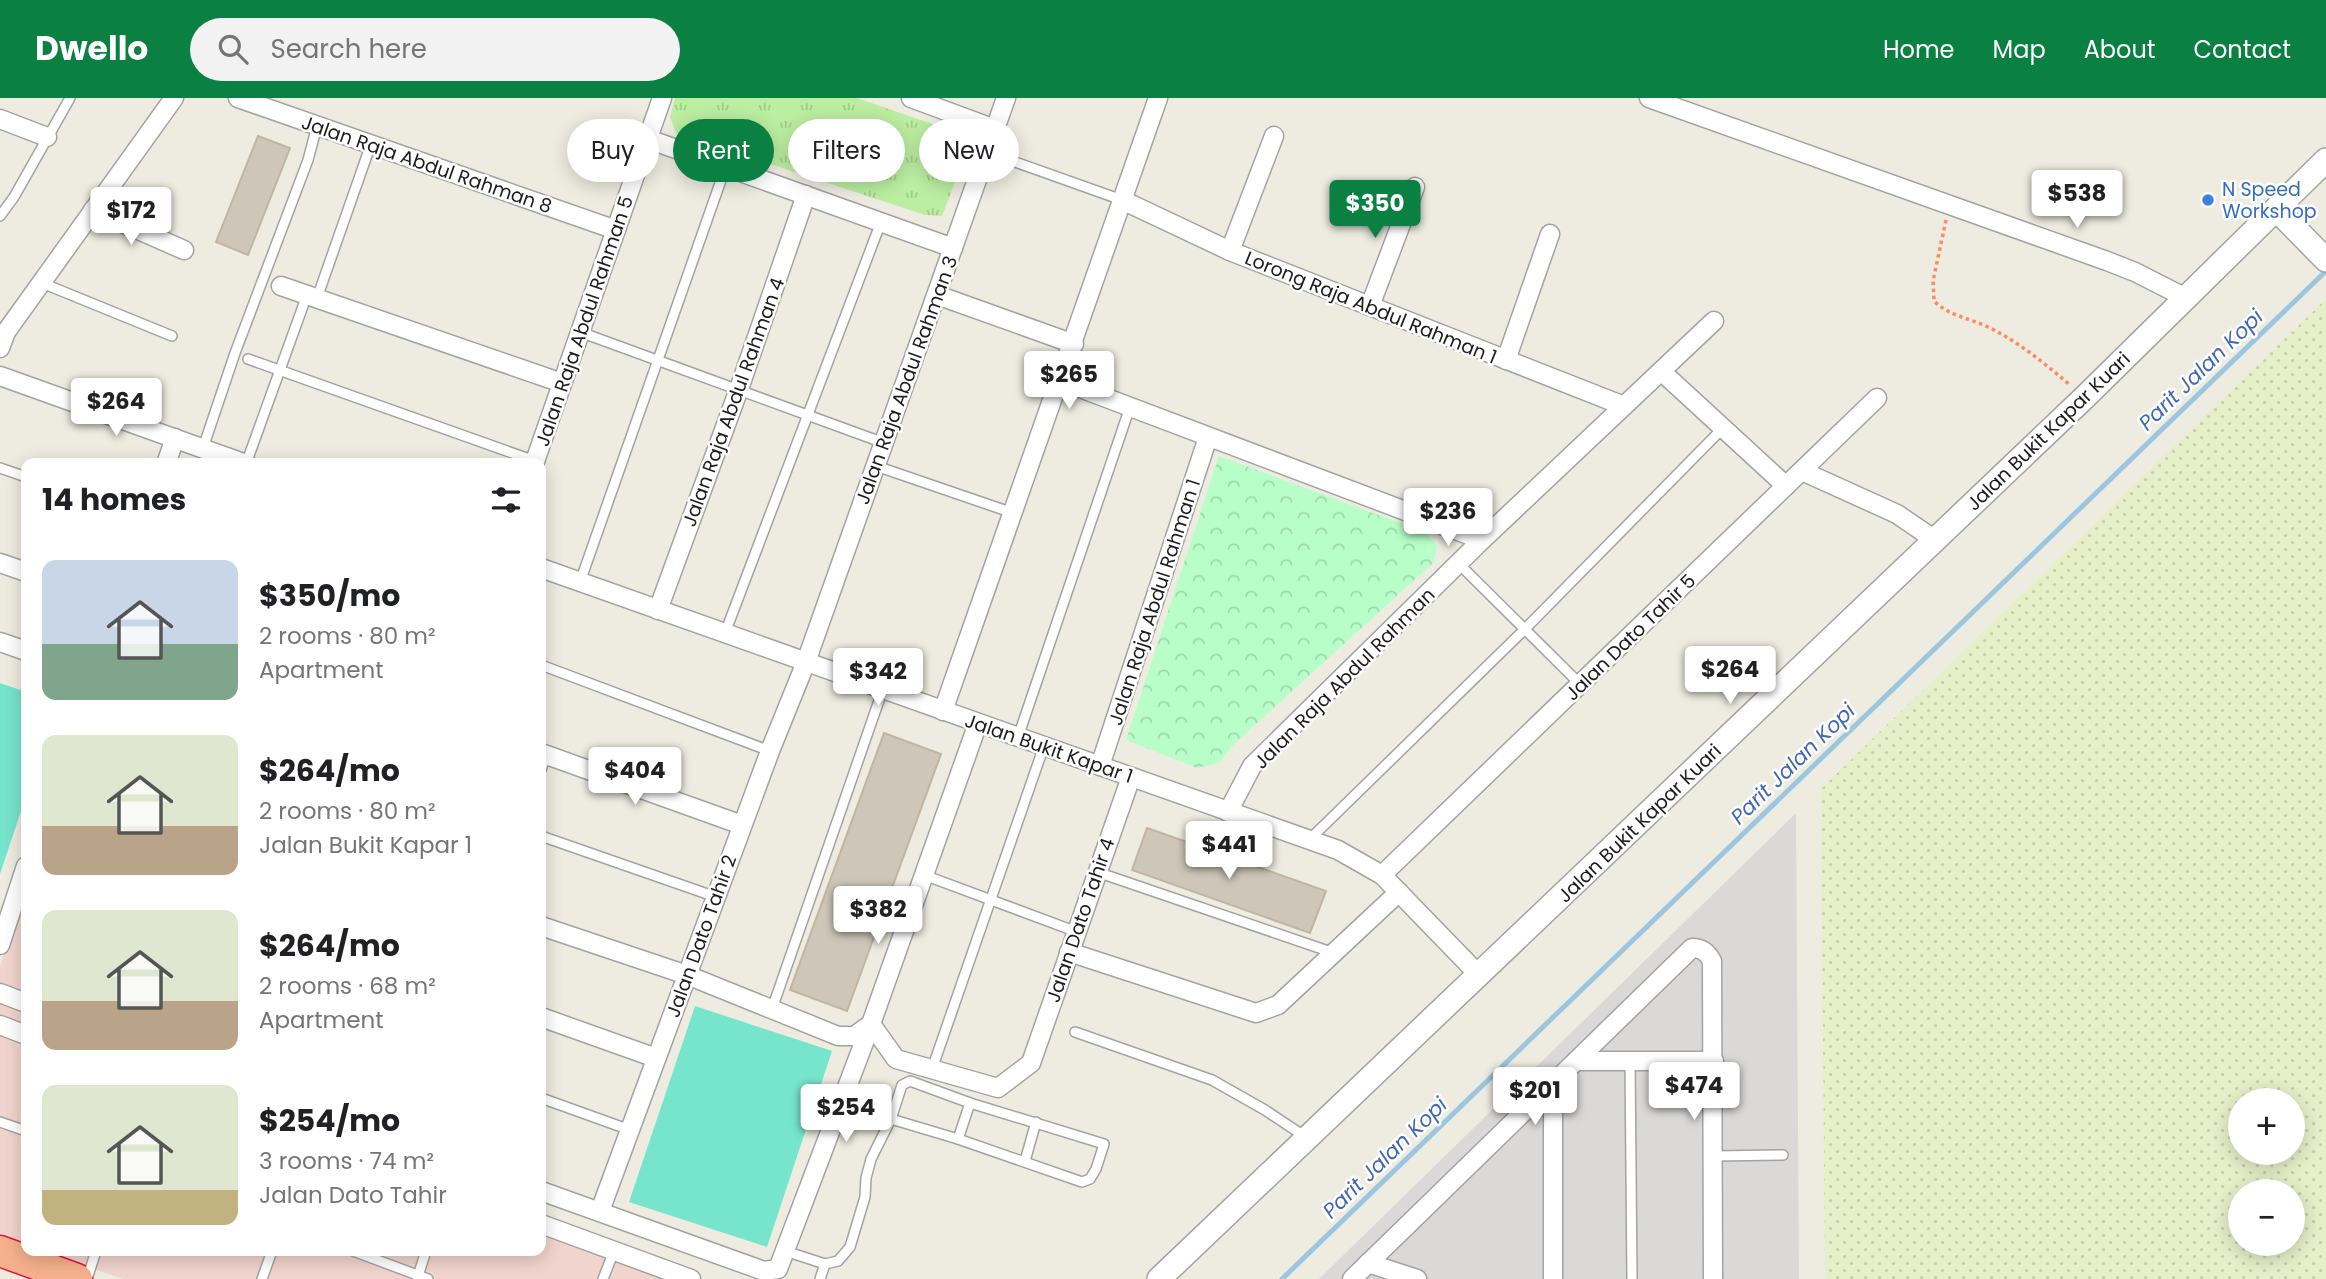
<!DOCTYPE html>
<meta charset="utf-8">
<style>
body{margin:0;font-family:Poppins,sans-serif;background:#f2f2f2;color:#202124;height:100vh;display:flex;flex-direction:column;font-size:26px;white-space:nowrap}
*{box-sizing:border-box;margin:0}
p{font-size:23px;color:#757577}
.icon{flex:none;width:38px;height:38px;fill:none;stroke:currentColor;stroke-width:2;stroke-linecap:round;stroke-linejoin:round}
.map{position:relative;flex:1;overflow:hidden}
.side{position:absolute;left:21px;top:360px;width:525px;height:798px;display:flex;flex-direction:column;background:#fff;border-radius:14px;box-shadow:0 4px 18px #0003}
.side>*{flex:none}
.banner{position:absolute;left:567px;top:21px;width:665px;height:63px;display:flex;gap:14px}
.fabs{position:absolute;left:2228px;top:990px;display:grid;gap:14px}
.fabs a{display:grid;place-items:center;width:77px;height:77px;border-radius:50%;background:#fff;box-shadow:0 4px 18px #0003;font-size:35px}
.price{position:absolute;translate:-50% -60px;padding:0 16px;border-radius:7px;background:#fff;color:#222;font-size:23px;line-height:46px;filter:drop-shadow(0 2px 4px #0008)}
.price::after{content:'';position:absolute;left:50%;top:42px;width:21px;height:16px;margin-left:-10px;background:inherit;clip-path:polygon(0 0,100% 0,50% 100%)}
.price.active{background:#0b8043;color:#fff}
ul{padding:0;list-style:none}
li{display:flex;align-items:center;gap:21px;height:175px;padding:0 21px}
li span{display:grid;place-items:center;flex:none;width:196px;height:140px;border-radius:14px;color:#555}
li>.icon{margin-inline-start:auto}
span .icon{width:84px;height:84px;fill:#fffc;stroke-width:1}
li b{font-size:30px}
h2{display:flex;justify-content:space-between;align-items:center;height:84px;padding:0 21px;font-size:30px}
.tag{padding:0 24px;border-radius:32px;background:#fff;box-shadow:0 4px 18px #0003;font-size:24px;line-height:63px}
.tag.active{background:#0b8043;color:#fff}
header{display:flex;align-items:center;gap:42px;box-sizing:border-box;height:98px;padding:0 35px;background:#0b8043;color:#fff}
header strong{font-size:33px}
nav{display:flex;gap:38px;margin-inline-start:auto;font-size:24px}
.search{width:490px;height:63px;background:#f2f2f2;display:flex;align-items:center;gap:18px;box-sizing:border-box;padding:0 24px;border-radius:38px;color:#757577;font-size:26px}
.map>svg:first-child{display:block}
</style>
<header>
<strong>Dwello</strong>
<div class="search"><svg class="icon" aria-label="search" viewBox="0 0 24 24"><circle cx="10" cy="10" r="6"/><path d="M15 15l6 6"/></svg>Search here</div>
<nav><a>Home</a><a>Map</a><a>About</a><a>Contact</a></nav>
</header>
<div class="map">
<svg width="2326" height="1181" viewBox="0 0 2326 1181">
<defs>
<pattern id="farmland-dots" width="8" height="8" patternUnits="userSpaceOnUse" patternTransform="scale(1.75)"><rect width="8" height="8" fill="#e7efc9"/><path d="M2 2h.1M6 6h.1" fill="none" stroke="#c6ccac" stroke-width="1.8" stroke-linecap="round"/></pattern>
<pattern id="grass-tufts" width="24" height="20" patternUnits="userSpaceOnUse" patternTransform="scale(1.75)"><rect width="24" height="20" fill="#bbeea0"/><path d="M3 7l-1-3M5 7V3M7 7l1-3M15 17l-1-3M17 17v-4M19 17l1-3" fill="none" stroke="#a0cc89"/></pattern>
<pattern id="park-crowns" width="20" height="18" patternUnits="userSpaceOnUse" patternTransform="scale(1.75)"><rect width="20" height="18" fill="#b7fec8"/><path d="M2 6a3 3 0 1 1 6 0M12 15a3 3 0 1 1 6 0" fill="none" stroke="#9dd9ab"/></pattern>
</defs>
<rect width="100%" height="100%" fill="#eeece0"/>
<polygon fill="#dad9d8" points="1796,715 1799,1181 1319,1181"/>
<g fill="#f1d4cd">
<polygon points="18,811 26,814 26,1147 0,1138 0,869"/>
<polygon points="541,1133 672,1181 123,1181 44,1153 541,1153"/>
</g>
<path fill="url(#farmland-dots)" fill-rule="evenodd" d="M2326,201v980h-501l-4,-490zM2240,1003h52v52h-52zM2240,1094h52v52h-52z"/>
<polygon fill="url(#grass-tufts)" points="675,0 857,0 958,35 968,50 942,118 925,117 676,35 670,19"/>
<polygon fill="url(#park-crowns)" points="1219,358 1427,435 1437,448 1433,465 1233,647 1219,665 1197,670 1126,642"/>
<g fill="#76e5cb">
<polygon points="0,585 26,594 26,698 0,776"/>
<polygon points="695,908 832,953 767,1149 629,1104"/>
</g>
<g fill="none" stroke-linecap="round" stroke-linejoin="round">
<polyline stroke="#9cc6e0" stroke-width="5" points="1282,1181 2326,173"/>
</g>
<g fill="#cec6b9" stroke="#c1b4a1" stroke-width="2">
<polygon points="258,38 290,50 248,157 216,144"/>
<polygon points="884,635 941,656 847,913 790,892"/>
<polygon points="1147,730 1326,793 1310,835 1132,772"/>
</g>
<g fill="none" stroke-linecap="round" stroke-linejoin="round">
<defs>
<g id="service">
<polyline points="987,54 1122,102"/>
<polyline points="0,118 14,99 70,0"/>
<polyline points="42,185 172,238"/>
<polyline points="317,200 371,46"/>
<polyline points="580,234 884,345"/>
<polyline points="248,261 535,363"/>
<polyline points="203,350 235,255 308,62 317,28"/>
<polyline points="246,366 307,197"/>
<polyline points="876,368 1013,415"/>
<polyline points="0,370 26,379"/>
<polyline points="1459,466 1581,587"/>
<polyline points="580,484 726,68"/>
<polyline points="725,535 881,124"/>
<polyline points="541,567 770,653"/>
<polyline points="1018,639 1130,309"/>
<polyline points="541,672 546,657"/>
<polyline points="541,738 716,799"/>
<polyline points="1310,741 1525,531 1723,330"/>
<polyline points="1097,774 1334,855"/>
<polyline points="924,777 1077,834"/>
<polyline points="772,911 883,591"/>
<polyline points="1075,934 1212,982 1265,1012 1307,1040"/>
<polyline points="1630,962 1632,1181"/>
<polyline points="932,971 1044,648"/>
<polyline points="541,1000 630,1032"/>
<polyline points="0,1024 26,1033"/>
<polyline points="958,1041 970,1005"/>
<polyline points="1714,1058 1783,1057"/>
<polyline points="1025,1063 1036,1024"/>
<polyline points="353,1153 428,1181"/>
<polyline points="785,1153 825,1166 838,1163 850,1149 865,1099 866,1080 871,1061 891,1021 902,987 910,983 970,1005 1104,1046 1096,1071 1090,1081 1082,1084 958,1041 891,1021"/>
<polyline points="87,1181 96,1153"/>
<polyline points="262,1181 272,1153"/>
<polyline points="417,1181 426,1153"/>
<polyline points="603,1181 614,1153"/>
<polyline points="820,1181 825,1166"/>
</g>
<g id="minor">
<polyline points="238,0 616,132"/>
<polyline points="911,0 995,31"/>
<polyline points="1649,0 2107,163 2135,174 2186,200"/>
<polyline points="0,21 47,39"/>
<polyline points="648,41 953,150"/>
<polyline points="1122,102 1230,153 1624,308"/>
<polyline points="93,112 184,152"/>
<polyline points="1230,153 1274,38"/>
<polyline points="281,188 562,285"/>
<polyline points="937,197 1074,246"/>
<polyline points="1370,208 1415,89"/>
<polyline points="0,250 6,234 174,0"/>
<polyline points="1506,262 1550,136"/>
<polyline points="1661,273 1786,388"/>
<polyline points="0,278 246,366"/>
<polyline points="1059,282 1482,442"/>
<polyline points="166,366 175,340"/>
<polyline points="534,366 662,0"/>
<polyline points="1802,373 1897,416 1935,442"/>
<polyline points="0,465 26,474"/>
<polyline points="541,470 1338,752 1382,777 1479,877"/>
<polyline points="658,512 739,291 806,97"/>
<polyline points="0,544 26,553"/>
<polyline points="943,613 1158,0"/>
<polyline points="541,655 742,727"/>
<polyline points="1100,668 1208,339"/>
<polyline points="1228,714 1252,668 1482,442 1714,223"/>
<polyline points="1382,777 1877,300"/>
<polyline points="541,828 687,877 838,938 854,938 871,926 978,625"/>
<polyline points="0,847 26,768"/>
<polyline points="1069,854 1256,915 1278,907 1399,794"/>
<polyline points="0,895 26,905"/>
<polyline points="541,919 656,960"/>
<polyline points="871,926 896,961 998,990 1031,965 1131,679"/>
<polyline points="0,927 26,937"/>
<polyline points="1576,963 1714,963"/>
<polyline points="541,1093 764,1173 778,1171 871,926"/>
<polyline points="600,1113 770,653 806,564 1006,0"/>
<polyline points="541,1126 691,1181"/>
<polyline points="1368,1165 1417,1181"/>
<path d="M1352,1181l340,-331c10,0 15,4 20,13l1,318"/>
<polyline points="1553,1181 1553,986"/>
</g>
<g id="tertiary">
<polyline points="2276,111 2326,162"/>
<polyline points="1159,1181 2085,299 2326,62"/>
</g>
<polyline id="trunk" points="0,1153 77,1181"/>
</defs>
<use href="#service" stroke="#a3a3a3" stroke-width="12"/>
<use href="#minor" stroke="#a3a3a3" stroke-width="21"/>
<use href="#tertiary" stroke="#a3a3a3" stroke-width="26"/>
<use href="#trunk" stroke="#e5143c" stroke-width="33"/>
<path stroke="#ff8960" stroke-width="3.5" stroke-dasharray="3.5 3.5" stroke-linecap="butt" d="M1946,122l-13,61 1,20c15,15 35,17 54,26 31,15 56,36 82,58"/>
<use href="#service" stroke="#fff" stroke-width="9"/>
<use href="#minor" stroke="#fff" stroke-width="18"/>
<use href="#tertiary" stroke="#fff" stroke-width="23"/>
<use href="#trunk" stroke="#f6b08c" stroke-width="30"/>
</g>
<circle fill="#3f7fe0" stroke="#fff" stroke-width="2.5" cx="2208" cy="102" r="7"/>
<g text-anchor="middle" stroke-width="5" stroke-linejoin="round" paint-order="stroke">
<g font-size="19" fill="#1c1c1c" stroke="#fff">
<text transform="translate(427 66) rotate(19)" y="7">Jalan Raja Abdul Rahman 8</text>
<text transform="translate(1371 209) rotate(22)" y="7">Lorong Raja Abdul Rahman 1</text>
<text transform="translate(584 223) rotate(-71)" y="7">Jalan Raja Abdul Rahman 5</text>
<text transform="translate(906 282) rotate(-70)" y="7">Jalan Raja Abdul Rahman 3</text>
<text transform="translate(733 304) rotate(-70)" y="7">Jalan Raja Abdul Rahman 4</text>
<text transform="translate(2048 333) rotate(-44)" y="7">Jalan Bukit Kapar Kuari</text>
<text transform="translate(1154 504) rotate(-72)" y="7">Jalan Raja Abdul Rahman 1</text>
<text transform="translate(1630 539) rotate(-44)" y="7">Jalan Dato Tahir 5</text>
<text transform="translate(1344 580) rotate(-45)" y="7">Jalan Raja Abdul Rahman</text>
<text transform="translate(1049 650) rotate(19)" y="7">Jalan Bukit Kapar 1</text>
<text transform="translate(1639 725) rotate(-44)" y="7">Jalan Bukit Kapar Kuari</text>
<text transform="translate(1080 822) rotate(-71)" y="7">Jalan Dato Tahir 4</text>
<text transform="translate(701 838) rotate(-70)" y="7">Jalan Dato Tahir 2</text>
</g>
<g font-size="19" fill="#366cbe" stroke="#fff" text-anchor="start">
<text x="2222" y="98">N Speed<tspan x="2222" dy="22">Workshop</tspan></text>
</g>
<g font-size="21" font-style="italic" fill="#4168b3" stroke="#fff">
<text transform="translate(2201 272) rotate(-44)" y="7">Parit Jalan Kopi</text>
<text transform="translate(1793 666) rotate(-44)" y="7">Parit Jalan Kopi</text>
<text transform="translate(1385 1060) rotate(-44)" y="7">Parit Jalan Kopi</text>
</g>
</g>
</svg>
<div class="fabs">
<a>+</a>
<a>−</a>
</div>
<b class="price" style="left:2077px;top:132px">$538</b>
<b class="price active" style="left:1375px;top:142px">$350</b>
<b class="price" style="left:131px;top:149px">$172</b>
<b class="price" style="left:1069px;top:313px">$265</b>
<b class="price" style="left:116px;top:340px">$264</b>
<b class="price" style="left:1448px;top:450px">$236</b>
<b class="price" style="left:1730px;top:608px">$264</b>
<b class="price" style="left:878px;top:610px">$342</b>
<b class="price" style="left:635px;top:709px">$404</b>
<b class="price" style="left:1229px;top:783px">$441</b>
<b class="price" style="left:878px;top:848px">$382</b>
<b class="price" style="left:1694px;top:1024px">$474</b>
<b class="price" style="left:1535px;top:1029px">$201</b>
<b class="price" style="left:846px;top:1046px">$254</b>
<div class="banner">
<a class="tag">Buy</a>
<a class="tag active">Rent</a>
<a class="tag">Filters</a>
<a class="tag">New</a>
</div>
<section class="side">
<h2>14 homes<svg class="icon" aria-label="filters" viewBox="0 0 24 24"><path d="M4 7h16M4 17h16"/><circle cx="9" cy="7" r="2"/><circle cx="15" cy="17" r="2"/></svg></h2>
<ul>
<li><span style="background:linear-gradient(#c9d6e8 60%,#7fa58c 0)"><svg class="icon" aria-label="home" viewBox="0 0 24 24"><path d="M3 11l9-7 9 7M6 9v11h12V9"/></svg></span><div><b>$350/mo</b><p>2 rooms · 80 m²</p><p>Apartment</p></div></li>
<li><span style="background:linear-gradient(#dfe7d0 65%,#b9a48a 0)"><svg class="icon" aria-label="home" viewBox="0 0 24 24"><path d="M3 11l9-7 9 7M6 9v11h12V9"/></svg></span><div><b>$264/mo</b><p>2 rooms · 80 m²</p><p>Jalan Bukit Kapar 1</p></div></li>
<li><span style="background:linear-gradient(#dfe7d0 65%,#b9a48a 0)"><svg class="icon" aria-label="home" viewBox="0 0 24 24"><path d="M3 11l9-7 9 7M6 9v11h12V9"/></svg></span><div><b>$264/mo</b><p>2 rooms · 68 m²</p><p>Apartment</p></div></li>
<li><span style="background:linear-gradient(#dfe7d0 75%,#c2b280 0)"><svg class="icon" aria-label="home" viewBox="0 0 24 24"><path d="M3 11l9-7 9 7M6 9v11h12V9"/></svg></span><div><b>$254/mo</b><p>3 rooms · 74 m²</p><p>Jalan Dato Tahir</p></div></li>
</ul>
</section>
</div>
